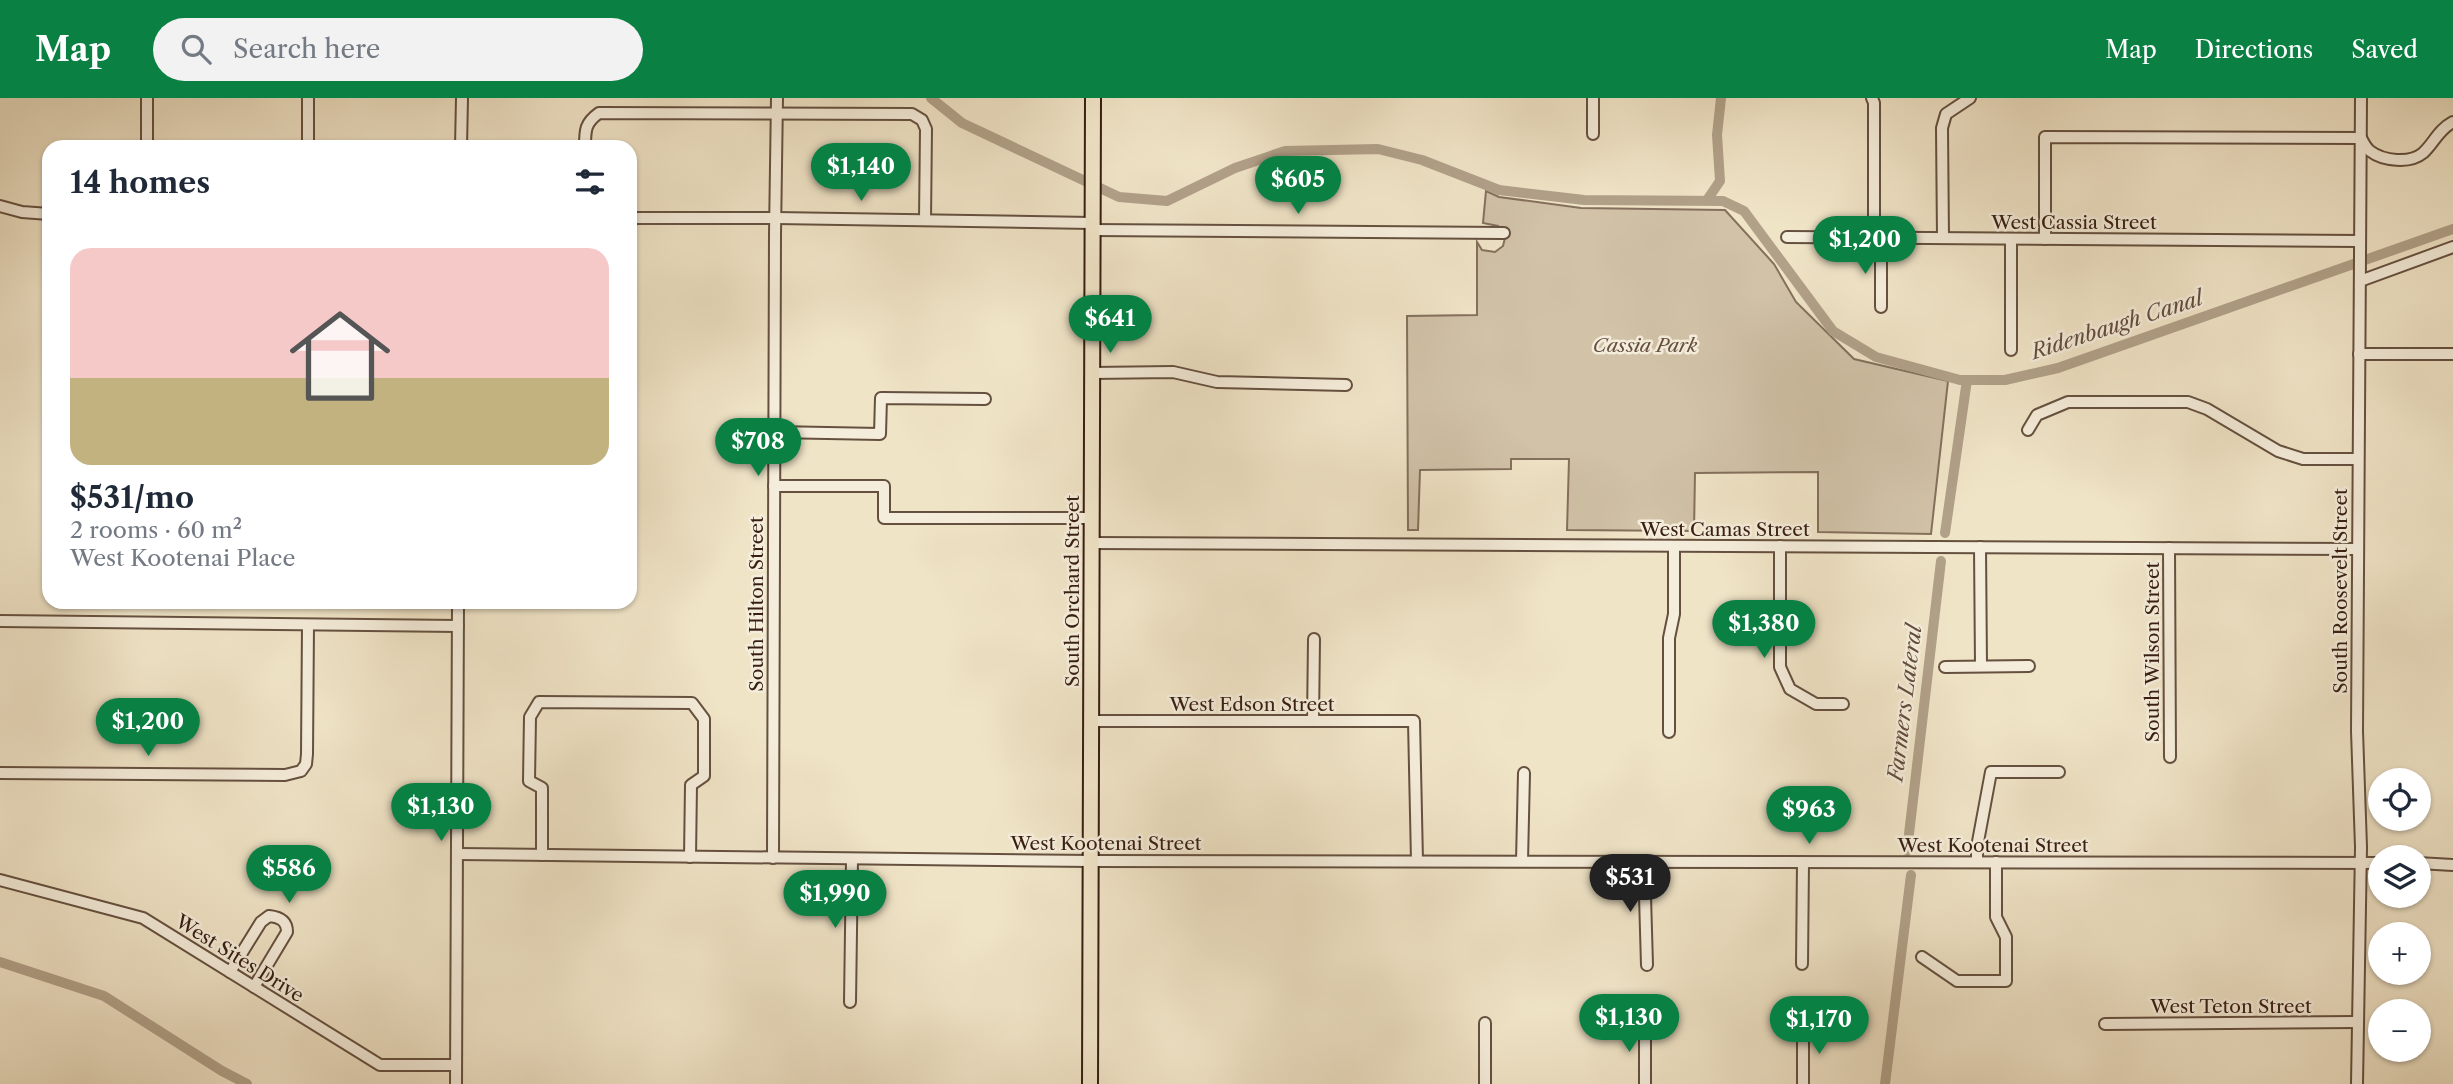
<!DOCTYPE html>
<meta charset="utf-8">
<style>
body{margin:0;font-family:"Libre Caslon Text",serif;background:#f2f2f3;color:#1f2937;height:100vh;display:flex;flex-direction:column;font-size:26px;white-space:nowrap}
*{box-sizing:border-box;margin:0}
p{font-size:23px;color:#747a83}
.icon{flex:none;width:38px;height:38px;fill:none;stroke:currentColor;stroke-width:2;stroke-linecap:round;stroke-linejoin:round}
.map{position:relative;flex:1;overflow:hidden}
.panel{position:absolute;left:42px;top:42px;width:595px;height:469px;display:flex;flex-direction:column;background:#fff;border-radius:21px;box-shadow:0 2px 5px #0004}
.panel>*{flex:none}
.buttons{position:absolute;left:2368px;top:670px;display:grid;gap:14px}
.buttons a{display:grid;place-items:center;width:63px;height:63px;border-radius:50%;background:#fff;box-shadow:0 2px 5px #0004;font-size:35px}
.price{position:absolute;translate:-50% -60px;padding:0 16px;border-radius:24px;background:#0b8043;color:#fff;font-size:23px;line-height:46px;filter:drop-shadow(0 2px 4px #0008)}
.price::after{content:'';position:absolute;left:50%;top:42px;width:21px;height:16px;margin-left:-10px;background:inherit;clip-path:polygon(0 0,100% 0,50% 100%)}
.price.selected{background:#222;color:#fff}
ul{padding:0;list-style:none}
li{display:grid;align-content:center;gap:14px;height:371px;padding:0 28px}
li+li{border-top:2px solid #e0e1e3}
li span{display:grid;place-items:center;height:217px;border-radius:21px;color:#555}
li>.icon{margin-inline-start:auto}
span .icon{width:126px;height:126px;fill:#fffc;stroke-width:1}
li b{font-size:30px}
h2{display:flex;justify-content:space-between;align-items:center;height:84px;padding:0 28px;font-size:30px}
header{display:flex;align-items:center;gap:42px;box-sizing:border-box;height:98px;padding:0 35px;background:#0b8043;color:#fff}
header strong{font-size:33px}
nav{display:flex;gap:38px;margin-inline-start:auto;font-size:24px}
.search{width:490px;height:63px;background:#f2f2f3;display:flex;align-items:center;gap:18px;box-sizing:border-box;padding:0 24px;border-radius:38px;color:#747a83;font-size:26px}
.map>svg:first-child{display:block}
</style>
<header>
<strong>Map</strong>
<div class="search"><svg class="icon" aria-label="search" viewBox="0 0 24 24"><circle cx="10" cy="10" r="6"/><path d="M15 15l6 6"/></svg>Search here</div>
<nav><a>Map</a><a>Directions</a><a>Saved</a></nav>
</header>
<div class="map">
<svg width="2453" height="986" viewBox="0 0 2453 986">
<rect width="100%" height="100%" fill="#f0e4c7"/>
<filter id="stains"><feTurbulence type="fractalNoise" baseFrequency=".00286" numOctaves="4"/><feColorMatrix values="0 0 0 0 .2 0 0 0 0 .09 0 0 0 0 .02 0 0 0 .5 -.17"/></filter>
<radialGradient id="worn" r=".72"><stop offset=".6" stop-color="#630" stop-opacity="0"/><stop offset="1" stop-color="#630" stop-opacity=".3"/></radialGradient>
<polygon fill="#d1c2a8" stroke="#84705d" stroke-width="2" points="1486,93 1499,99 1581,110 1725,112 1774,166 1796,204 1854,261 1948,283 1931,436 1818,434 1818,374 1695,375 1694,433 1567,432 1569,361 1511,361 1511,371 1420,372 1418,432 1408,432 1407,218 1477,217 1477,144 1482,152 1495,154 1503,148 1505,140 1498,128 1483,125"/>
<g fill="none" stroke-linecap="round" stroke-linejoin="round">
<g stroke="#b1a189" stroke-width="10">
<polyline points="931,0 962,25 1119,99 1167,103 1235,70 1285,53 1378,51 1422,62 1499,92 1584,102 1723,103 1744,113 1833,233 1876,259 1960,282 2005,282 2058,270 2453,131"/>
<polyline points="1707,102 1720,83 1717,37 1721,0"/>
<polyline points="1945,435 1967,282"/>
<polyline points="1907,753 1941,463"/>
<polyline points="0,864 104,898 222,973 247,986"/>
<polyline points="1885,986 1911,777"/>
</g>
<defs>
<g id="minor">
<polyline points="1872,0 1874,5 1874,139 1881,151 1881,209"/>
<polyline points="1593,36 1593,0"/>
<polyline points="147,49 147,0"/>
<polyline points="308,49 308,0"/>
<polyline points="461,49 462,0"/>
<path d="M585,49c0,-17 0,-24 14,-34l313,1 10,6 4,9 -1,91"/>
<polyline points="0,108 22,114 49,116"/>
<polyline points="630,120 776,120 1092,125"/>
<polyline points="1092,132 1504,135"/>
<polyline points="1787,139 2360,143"/>
<polyline points="1943,140 1942,30 1946,16 1970,0"/>
<polyline points="2011,141 2011,252"/>
<path d="M2045,141v-102l316,1c2,4 5,10 9,13 13,10 40,13 53,2 11,-10 15,-23 30,-31"/>
<polyline points="2360,183 2453,149"/>
<polyline points="2359,256 2453,256"/>
<polyline points="1092,275 1173,274 1217,284 1346,287"/>
<polyline points="2028,332 2037,317 2068,304 2188,304 2207,311 2278,353 2303,361 2358,361"/>
<polyline points="774,334 880,336 881,300 985,301"/>
<polyline points="774,388 884,388 884,420 1092,420"/>
<polyline points="1092,445 2358,451"/>
<polyline points="1780,448 1780,569 1790,591 1816,606 1843,606"/>
<polyline points="1980,449 1981,568"/>
<polyline points="2169,450 2170,659"/>
<polyline points="0,523 458,528"/>
<polyline points="1945,569 2029,568"/>
<polyline points="1091,623 1414,623 1417,763"/>
<polyline points="1313,623 1314,541"/>
<polyline points="1669,634 1669,540 1674,516 1674,448"/>
<polyline points="0,675 285,677 301,673 306,666 307,656 308,527"/>
<polyline points="457,756 1091,763 2380,765"/>
<polyline points="542,757 542,690 529,683 530,619 539,604 692,605 704,621 704,678 691,687 690,759"/>
<polyline points="773,760 775,136 777,0"/>
<polyline points="1522,763 1524,675"/>
<polyline points="1644,764 1647,867"/>
<polyline points="1977,764 1977,749 1991,674 2059,674"/>
<polyline points="2418,765 2453,767"/>
<polyline points="0,782 143,820 380,967 456,967"/>
<polyline points="1922,859 1957,883 2006,883 2006,839 1996,819 1996,764"/>
<polyline points="1802,866 1803,764"/>
<path d="M230,874l31,-50 8,-6c10,1 18,4 18,16l-33,55"/>
<polyline points="850,904 852,761"/>
<polyline points="2105,926 2357,924"/>
<polyline points="456,986 458,504"/>
<polyline points="1485,986 1485,925"/>
<polyline points="1645,986 1645,925"/>
<polyline points="1803,986 1803,929"/>
<polyline points="2357,986 2361,749 2357,633 2361,0"/>
</g>
<polyline id="major" points="1090,986 1093,0"/>
</defs>
<use href="#minor" stroke="#65503f" stroke-width="14"/>
<use href="#major" stroke="#371e12" stroke-width="18"/>
<use href="#minor" stroke="#f5eddb" stroke-width="10"/>
<use href="#major" stroke="#f0e4c7" stroke-width="14"/>
</g>
<g text-anchor="middle" stroke-width="5" stroke-linejoin="round" paint-order="stroke">
<g font-size="19" fill="#371e12" stroke="#f5eddb">
<text x="2074" y="131">West Cassia Street</text>
<text x="1725" y="438">West Camas Street</text>
<text transform="translate(1072 493) rotate(-90)" y="7">South Orchard Street</text>
<text transform="translate(2340 493) rotate(-90)" y="7">South Roosevelt Street</text>
<text transform="translate(756 506) rotate(-90)" y="7">South Hilton Street</text>
<text transform="translate(2152 554) rotate(-90)" y="7">South Wilson Street</text>
<text x="1252" y="613">West Edson Street</text>
<text x="1106" y="752">West Kootenai Street</text>
<text x="1993" y="754">West Kootenai Street</text>
<text transform="translate(240 860) rotate(32)" y="7">West Sites Drive</text>
<text x="2231" y="915">West Teton Street</text>
</g>
<g font-size="19" font-style="italic" fill="#654f3f" stroke="#f5eddb">
<text x="1645" y="254">Cassia Park</text>
</g>
<g font-size="21" font-style="italic" fill="#624c3c" stroke="#f5eddb">
<text transform="translate(2117 227) rotate(-18)" y="7">Ridenbaugh Canal</text>
<text transform="translate(1905 605) rotate(-83)" y="7">Farmers Lateral</text>
</g>
</g>
<rect width="100%" height="100%" filter="url(#stains)"/>
<rect width="100%" height="100%" fill="url(#worn)"/>
</svg>
<div class="buttons">
<a><svg class="icon" aria-label="locate" viewBox="0 0 24 24"><circle cx="12" cy="12" r="6"/><path d="M12 2v4M12 18v4M2 12h4M18 12h4"/></svg></a>
<a><svg class="icon" aria-label="layers" viewBox="0 0 24 24"><path d="M12 4l9 5-9 5-9-5zM3 14l9 5 9-5"/></svg></a>
<a>+</a>
<a>−</a>
</div>
<b class="price" style="left:861px;top:105px">$1,140</b>
<b class="price" style="left:1298px;top:118px">$605</b>
<b class="price" style="left:1865px;top:178px">$1,200</b>
<b class="price" style="left:1110px;top:257px">$641</b>
<b class="price" style="left:758px;top:380px">$708</b>
<b class="price" style="left:1764px;top:562px">$1,380</b>
<b class="price" style="left:148px;top:660px">$1,200</b>
<b class="price" style="left:441px;top:745px">$1,130</b>
<b class="price" style="left:1809px;top:748px">$963</b>
<b class="price" style="left:289px;top:807px">$586</b>
<b class="price selected" style="left:1630px;top:816px">$531</b>
<b class="price" style="left:835px;top:832px">$1,990</b>
<b class="price" style="left:1629px;top:956px">$1,130</b>
<b class="price" style="left:1819px;top:958px">$1,170</b>
<section class="panel">
<h2>14 homes<svg class="icon" aria-label="filters" viewBox="0 0 24 24"><path d="M4 7h16M4 17h16"/><circle cx="9" cy="7" r="2"/><circle cx="15" cy="17" r="2"/></svg></h2>
<ul>
<li><span style="background:linear-gradient(#f6c9c9 60%,#c2b280 0)"><svg class="icon" aria-label="home" viewBox="0 0 24 24"><path d="M3 11l9-7 9 7M6 9v11h12V9"/></svg></span><div><b>$531/mo</b><p>2 rooms · 60 m²</p><p>West Kootenai Place</p></div></li>
</ul>
</section>
</div>
